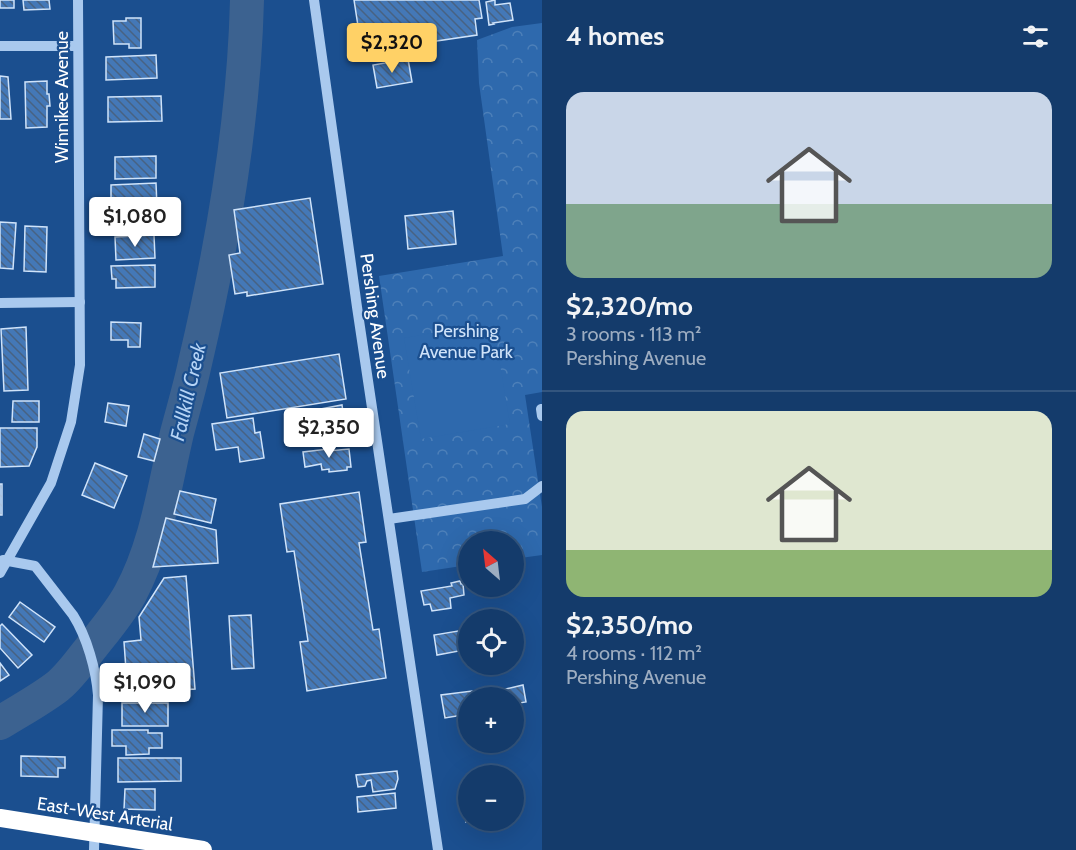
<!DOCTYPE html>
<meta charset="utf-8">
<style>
body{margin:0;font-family:Cabin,sans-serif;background:#214673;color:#f1f3f6;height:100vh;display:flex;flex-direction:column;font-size:22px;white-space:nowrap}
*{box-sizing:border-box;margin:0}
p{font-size:20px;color:#9dadc1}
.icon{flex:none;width:33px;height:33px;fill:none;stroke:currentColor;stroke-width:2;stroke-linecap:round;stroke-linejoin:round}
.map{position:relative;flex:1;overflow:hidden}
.sheet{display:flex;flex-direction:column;background:#143b6b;width:534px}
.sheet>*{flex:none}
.needle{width:39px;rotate:332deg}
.controls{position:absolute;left:458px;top:531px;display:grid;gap:12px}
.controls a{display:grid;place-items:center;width:66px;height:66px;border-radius:50%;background:#143b6b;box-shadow:0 6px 24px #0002,0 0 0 2px #33557e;font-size:30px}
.price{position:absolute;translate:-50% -51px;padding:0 14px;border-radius:6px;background:#fff;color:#222;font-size:20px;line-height:39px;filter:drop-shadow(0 2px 3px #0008)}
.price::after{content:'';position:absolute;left:50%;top:36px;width:18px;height:14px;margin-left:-9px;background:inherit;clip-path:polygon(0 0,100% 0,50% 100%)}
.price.selected{background:#ffd166;color:#111}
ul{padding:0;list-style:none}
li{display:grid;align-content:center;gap:12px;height:318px;padding:0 24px}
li+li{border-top:2px solid #33557e}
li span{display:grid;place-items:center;height:186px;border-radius:18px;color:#555}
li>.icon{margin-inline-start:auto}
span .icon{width:108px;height:108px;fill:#fffc;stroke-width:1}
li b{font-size:26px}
h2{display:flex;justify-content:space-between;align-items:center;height:72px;padding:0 24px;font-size:26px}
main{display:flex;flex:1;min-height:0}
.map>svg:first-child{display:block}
</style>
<main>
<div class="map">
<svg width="542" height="850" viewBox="0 0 542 850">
<defs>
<pattern id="park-crowns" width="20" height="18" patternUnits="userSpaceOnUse" patternTransform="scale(1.5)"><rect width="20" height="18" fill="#2e69ad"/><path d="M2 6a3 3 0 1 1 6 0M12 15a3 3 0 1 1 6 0" fill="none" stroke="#4d80b9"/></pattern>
<pattern id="building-back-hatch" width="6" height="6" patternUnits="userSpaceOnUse" patternTransform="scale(1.5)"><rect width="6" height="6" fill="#4478b7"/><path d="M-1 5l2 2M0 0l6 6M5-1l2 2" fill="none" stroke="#486282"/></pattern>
</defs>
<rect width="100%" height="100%" fill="#1b4f8f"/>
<polygon fill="url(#park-crowns)" points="542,23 542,392 525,395 542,507 542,555 513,559 513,542 468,542 468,565 422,572 379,276 503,256 479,83 477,40 512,27"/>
<polygon fill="#2e69ad" points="493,323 510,424 421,439 404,338"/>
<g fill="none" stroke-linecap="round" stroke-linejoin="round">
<path stroke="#3c6290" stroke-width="34" d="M0,723c19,-12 40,-23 58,-37 12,-10 22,-24 32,-37 14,-18 29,-35 40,-55 27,-50 34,-106 47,-161 6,-23 13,-46 18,-70 28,-119 49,-240 52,-363"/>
</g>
<g fill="url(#building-back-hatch)" stroke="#cfe3fa" stroke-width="1.5">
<rect x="0" y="0" width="14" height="8"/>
<polygon points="23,0 49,0 50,9 24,10"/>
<polygon points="354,0 479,0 482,18 475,19 477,35 362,52"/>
<polygon points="495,0 495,5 510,3 513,20 493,23 494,24 489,25 486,2"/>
<polygon points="126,18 141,18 141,48 129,48 129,44 114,44 113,21 126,21"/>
<polygon points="156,55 157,78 106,80 106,57"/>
<polygon points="408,59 412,82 377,88 373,65"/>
<polygon points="0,76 8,77 11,119 0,119"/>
<polygon points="47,81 47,94 49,94 50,106 47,106 47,127 26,128 25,82"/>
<polygon points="161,96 162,121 108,122 108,97"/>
<polygon points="156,156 156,178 115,179 115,157"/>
<polygon points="156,183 157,207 111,208 111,185"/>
<polygon points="310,198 323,284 247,296 247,292 235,294 229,255 240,253 234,210"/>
<polygon points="111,210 154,210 155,231 140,231 136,233 131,233 128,230 111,231"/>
<polygon points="453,211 456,244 408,249 405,216"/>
<polygon points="0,222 16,223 13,269 0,268"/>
<polygon points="25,226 47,227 46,272 24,271"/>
<polygon points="154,235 155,258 116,260 115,237"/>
<polygon points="155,265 155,287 116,288 116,279 112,279 111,266"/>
<polygon points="111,322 141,323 140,347 128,347 128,340 111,340"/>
<polygon points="26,327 28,390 4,391 1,329"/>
<polygon points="339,354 346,399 227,418 220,373"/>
<polygon points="13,401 39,401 39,422 12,422"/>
<polygon points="108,403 129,406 126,426 105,422"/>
<polygon points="342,405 347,440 324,443 320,409"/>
<polygon points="253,418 255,433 260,432 264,458 240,462 238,447 216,450 212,424"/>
<polygon points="0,428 37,428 37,447 29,466 0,467"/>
<polygon points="144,434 160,439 154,461 138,457"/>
<polygon points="328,449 328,451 349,449 351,467 347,467 347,470 329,472 329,469 322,470 321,464 305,467 303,452"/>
<polygon points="95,463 127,476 114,508 82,495"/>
<rect x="0" y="484" width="2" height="31"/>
<polygon points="180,491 216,499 211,523 174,514"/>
<polygon points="359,492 366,542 359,543 373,630 379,629 386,678 307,691 300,642 308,641 294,551 287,552 280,504"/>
<polygon points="166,518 216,530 218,563 153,567"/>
<polygon points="186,576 195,689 152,692 144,680 143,669 126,670 124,642 141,640 139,617 164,578"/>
<polygon points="460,581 461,584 463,584 464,595 450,598 451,608 432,611 430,604 424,605 421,591 452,586 451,583"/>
<polygon points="20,602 55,627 44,642 9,617"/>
<polygon points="251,615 254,668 232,669 229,616"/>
<polygon points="2,624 32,655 18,668 0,648 0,626"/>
<polygon points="464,630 466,644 458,646 459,651 437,655 434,635"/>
<polygon points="0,663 9,675 0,681"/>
<polygon points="523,685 526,702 513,704 513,698 503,698 501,690"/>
<polygon points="472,691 473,698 468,698 468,714 445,718 441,695"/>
<rect x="122" y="703" width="46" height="23"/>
<polygon points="112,730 148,730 148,733 162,733 162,748 149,748 149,754 126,755 126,746 112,746"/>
<polygon points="21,756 65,757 65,768 58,768 58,777 21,776"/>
<polygon points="118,758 181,758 181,781 118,782"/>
<polygon points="397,771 398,779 395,789 373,792 371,780 367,781 365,786 358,787 356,775"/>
<polygon points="125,789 155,789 155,810 124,809"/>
<polygon points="395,793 396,808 358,812 357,797"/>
<polygon points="468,802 468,820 474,820 466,822 463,803"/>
</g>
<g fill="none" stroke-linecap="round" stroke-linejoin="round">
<g stroke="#a9c9ee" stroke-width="10">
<polyline points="314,0 357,307 438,850"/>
<polyline points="0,46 78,46"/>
<polyline points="0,303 80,302"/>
<polyline points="541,409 542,416"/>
<polyline points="389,519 525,499 542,486"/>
<path d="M3,560l32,6 38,49c14,22 23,55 25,80l-4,155"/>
<polyline points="0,573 51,483 71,422 80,365 78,0"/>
</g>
<polyline stroke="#fff" stroke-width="18" points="0,818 203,850"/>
</g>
<g text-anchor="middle" stroke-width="4.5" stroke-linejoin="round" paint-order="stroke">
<g font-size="18" fill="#fff" stroke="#1b4f8f">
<text transform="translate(62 97) rotate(-90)" y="6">Winnikee Avenue</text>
<text transform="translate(375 316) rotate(82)" y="6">Pershing Avenue</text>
<text transform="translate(105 814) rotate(9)" y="6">East-West Arterial</text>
</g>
<g font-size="18" fill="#cfe3fa" stroke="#1b4f8f">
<text x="466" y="337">Pershing<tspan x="466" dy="21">Avenue Park</tspan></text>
</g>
<g font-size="20" font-style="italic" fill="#b5d3f5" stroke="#1b4f8f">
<text transform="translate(188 392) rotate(-77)" y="7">Fallkill Creek</text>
</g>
</g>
</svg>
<div class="controls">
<a><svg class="needle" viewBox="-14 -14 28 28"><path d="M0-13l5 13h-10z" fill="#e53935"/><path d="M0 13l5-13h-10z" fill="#9dadc1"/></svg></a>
<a><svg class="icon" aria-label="locate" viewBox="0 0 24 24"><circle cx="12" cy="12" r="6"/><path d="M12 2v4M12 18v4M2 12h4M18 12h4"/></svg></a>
<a>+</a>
<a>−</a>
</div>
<b class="price selected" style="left:392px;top:74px">$2,320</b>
<b class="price" style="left:135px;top:248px">$1,080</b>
<b class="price" style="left:329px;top:459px">$2,350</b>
<b class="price" style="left:145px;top:714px">$1,090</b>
</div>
<section class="sheet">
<h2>4 homes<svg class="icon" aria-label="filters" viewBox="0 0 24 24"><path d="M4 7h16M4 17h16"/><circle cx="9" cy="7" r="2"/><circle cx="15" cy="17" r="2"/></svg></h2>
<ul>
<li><span style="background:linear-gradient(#c9d6e8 60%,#7fa58c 0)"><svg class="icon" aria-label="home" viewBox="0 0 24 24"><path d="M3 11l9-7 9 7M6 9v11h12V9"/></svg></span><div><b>$2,320/mo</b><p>3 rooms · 113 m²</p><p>Pershing Avenue</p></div></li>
<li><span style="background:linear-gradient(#dfe7d0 75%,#8fb573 0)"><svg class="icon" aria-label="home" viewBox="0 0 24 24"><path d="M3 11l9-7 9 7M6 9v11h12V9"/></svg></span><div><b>$2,350/mo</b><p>4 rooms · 112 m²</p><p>Pershing Avenue</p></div></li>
</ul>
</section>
</main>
